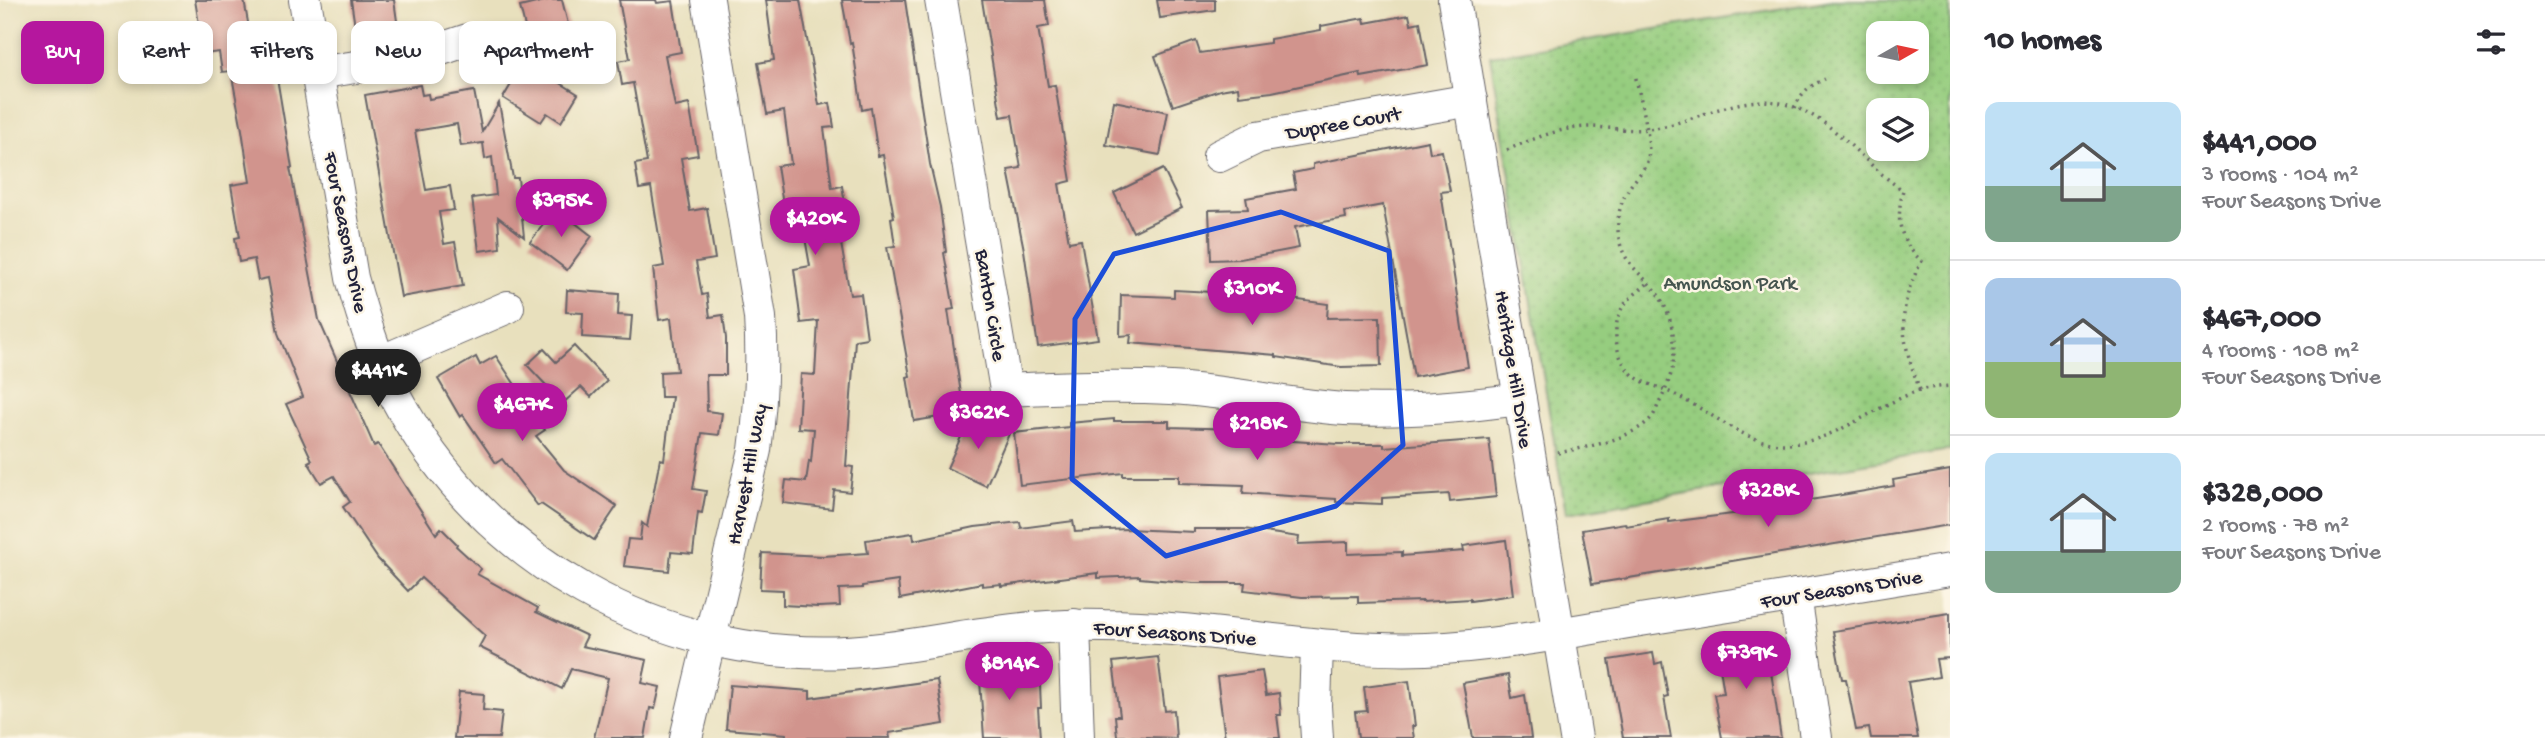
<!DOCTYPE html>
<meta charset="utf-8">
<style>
body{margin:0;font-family:"Gochi Hand",sans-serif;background:#f2f2f3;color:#2b2b33;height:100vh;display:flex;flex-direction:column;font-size:26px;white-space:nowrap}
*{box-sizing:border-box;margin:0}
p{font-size:23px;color:#7c7c81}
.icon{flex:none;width:38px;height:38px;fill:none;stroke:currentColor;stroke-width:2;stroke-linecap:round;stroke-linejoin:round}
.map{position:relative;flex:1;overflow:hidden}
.sheet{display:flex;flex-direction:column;background:#fff;width:595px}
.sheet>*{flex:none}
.top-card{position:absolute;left:21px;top:21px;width:665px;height:63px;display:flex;gap:14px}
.needle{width:46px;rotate:81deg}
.controls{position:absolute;left:1866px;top:21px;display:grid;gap:14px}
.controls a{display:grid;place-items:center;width:63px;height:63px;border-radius:14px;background:#fff;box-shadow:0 4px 10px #0003;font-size:35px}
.price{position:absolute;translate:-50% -60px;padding:0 16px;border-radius:24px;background:#b5179e;color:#fff;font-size:23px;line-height:46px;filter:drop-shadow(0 2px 4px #0008)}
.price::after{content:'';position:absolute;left:50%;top:42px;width:21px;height:16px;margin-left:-10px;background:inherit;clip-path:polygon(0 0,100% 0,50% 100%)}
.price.on{background:#222;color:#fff}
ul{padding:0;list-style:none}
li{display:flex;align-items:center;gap:21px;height:175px;padding:0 35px}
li+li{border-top:2px solid #e1e1e2}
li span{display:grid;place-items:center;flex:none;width:196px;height:140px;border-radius:14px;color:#555}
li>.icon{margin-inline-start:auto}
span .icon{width:84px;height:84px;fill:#fffc;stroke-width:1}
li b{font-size:30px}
h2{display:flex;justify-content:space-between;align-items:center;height:84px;padding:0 35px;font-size:30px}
.pill{padding:0 24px;border-radius:14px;background:#fff;box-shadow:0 4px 10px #0003;font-size:24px;line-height:63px}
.pill.on{background:#b5179e;color:#fff}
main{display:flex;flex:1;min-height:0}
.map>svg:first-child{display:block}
</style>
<main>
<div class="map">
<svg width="1950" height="738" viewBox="0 0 1950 738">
<defs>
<pattern id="park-dots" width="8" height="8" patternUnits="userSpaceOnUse" patternTransform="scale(1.75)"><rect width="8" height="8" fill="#96cd7f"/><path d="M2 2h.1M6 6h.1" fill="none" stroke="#81b06f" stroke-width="1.8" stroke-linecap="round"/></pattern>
</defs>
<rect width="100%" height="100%" fill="#fcf5e5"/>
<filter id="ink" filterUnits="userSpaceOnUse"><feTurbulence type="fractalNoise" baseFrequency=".0143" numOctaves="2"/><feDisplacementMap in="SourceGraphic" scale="14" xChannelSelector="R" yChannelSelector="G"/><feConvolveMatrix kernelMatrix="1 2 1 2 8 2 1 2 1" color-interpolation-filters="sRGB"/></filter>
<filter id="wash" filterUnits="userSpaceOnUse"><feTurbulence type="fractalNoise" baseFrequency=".00686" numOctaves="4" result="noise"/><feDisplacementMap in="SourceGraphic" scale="28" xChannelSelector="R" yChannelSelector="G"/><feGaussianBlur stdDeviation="1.57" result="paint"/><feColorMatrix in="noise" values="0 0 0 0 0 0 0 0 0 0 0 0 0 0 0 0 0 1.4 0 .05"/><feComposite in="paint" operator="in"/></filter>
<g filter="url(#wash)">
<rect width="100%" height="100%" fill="#e8e0bd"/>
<path fill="url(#park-dots)" stroke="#5c785d" stroke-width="2" fill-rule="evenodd" d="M1833,0h117v450l-384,63 -76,-457zM1878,33h38v39h-38zM1878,110h38v39h-38z"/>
<g id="blocks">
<g fill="#d1948d">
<polygon points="195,0 244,0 252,45 271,42 292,168 290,168 319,320 374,446 378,444 436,534 441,528 457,544 456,546 481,569 477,574 538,608 536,612 587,636 582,646 647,660 642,683 660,687 655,709 650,708 645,738 594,738 608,678 571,669 562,689 479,647 485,636 421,578 408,591 378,559 343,507 350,502 334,476 321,483 308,462 312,460 286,404 303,397 278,333 268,278 258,280 254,259 239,262 235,238 240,237 231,185 250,182 242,130 231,71 222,72 219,52 204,54"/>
<polygon points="351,0 394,0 398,28 356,34"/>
<polygon points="548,0 562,0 572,40 531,51 520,7"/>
<polygon points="619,0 656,0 657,3 673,1 681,52 665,55 675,107 689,104 698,155 681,158 690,211 707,208 715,259 696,262 702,295 707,294 710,317 723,315 726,338 726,375 706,375 707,411 722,413 719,435 702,433 693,489 706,491 702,513 698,512 693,554 671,552 669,571 624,566 628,539 640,540 642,523 647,527 660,459 664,460 672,397 661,397 660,372 677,371 671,318 659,320 653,268 664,266 651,187 639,189 635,164 647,162 633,83 622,85 618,61 630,59"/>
<polygon points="766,0 800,0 819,105 830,103 834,127 824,128 832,188 842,186 850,230 839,232 850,295 861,294 867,338 855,340 846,466 853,467 850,492 834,490 832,509 783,503 786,480 806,482 809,461 811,462 814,429 798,428 801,374 815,375 818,321 801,323 794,269 810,266 801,215 785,218 777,166 791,164 784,111 767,114 758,63 774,60"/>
<polygon points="842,0 905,0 930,164 940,207 946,252 944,253 954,309 948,310 964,413 914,421 907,377 910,376 887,247 895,246 891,218 894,217 883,155 878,156 871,108 862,110 852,42 850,43"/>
<polygon points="982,0 1045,0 1049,26 1038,28 1048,86 1055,85 1071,181 1059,184 1069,242 1081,240 1098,339 1038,347 1024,250 1008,170 1021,168 1012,115 1001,117"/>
<polygon points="1157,0 1215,0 1215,10 1160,18"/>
<polygon points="1409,15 1411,24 1420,22 1428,65 1361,77 1360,73 1272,92 1239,96 1238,87 1220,90 1173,106 1155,56 1196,41 1200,53 1270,43 1270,39 1321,30 1321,26 1364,18 1365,23"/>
<polygon points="525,61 578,94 561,122 547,113 541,122 503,98"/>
<polygon points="420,85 422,95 428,94 429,99 474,91 482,132 499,103 513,178 518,178 524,237 498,217 500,248 479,251 472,198 496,195 492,157 485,159 483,143 461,146 457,124 415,131 426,190 450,186 454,210 439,212 444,244 455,242 463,286 401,297 365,95"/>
<polygon points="1114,101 1168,112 1160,155 1106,145"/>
<polygon points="1428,141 1430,153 1442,151 1450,191 1441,192 1468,367 1414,377 1383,205 1345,212 1346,218 1295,227 1299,248 1240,259 1211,260 1209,210 1248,209 1246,198 1296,189 1293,173 1313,169 1313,164"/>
<polygon points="1163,169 1182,208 1133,232 1114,193"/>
<polygon points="556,208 592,236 567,270 530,242"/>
<polygon points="1231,289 1276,293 1276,297 1328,304 1327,318 1380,317 1381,366 1341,367 1276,357 1276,355 1130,343 1131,335 1120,336 1121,295 1174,297 1174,290 1231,293"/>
<polygon points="567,290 619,294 618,315 632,316 630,340 582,337 583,313 566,312"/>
<polygon points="574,346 607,381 591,397 581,387 563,403 527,365 544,349 556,362"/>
<polygon points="496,356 545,430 536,436 564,470 617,506 594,540 541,504 538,506 502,459 496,463 463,415 460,417 438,379 476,357 480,365"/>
<polygon points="970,417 1009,434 986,486 947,468"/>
<polygon points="1114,419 1114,421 1169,421 1169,427 1239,429 1278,433 1278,440 1338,444 1384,444 1384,447 1489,439 1496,497 1450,502 1449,494 1382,498 1382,504 1336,502 1336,499 1243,493 1244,485 1179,483 1179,476 1123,476 1123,473 1020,485 1014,433 1069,427 1069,423"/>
<polygon points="1950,470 1950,525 1592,584 1582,530 1625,523 1626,526 1669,519 1669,522 1741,513 1740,504 1782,497 1784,504 1836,496 1894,486 1893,480"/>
<polygon points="1073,521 1075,532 1126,529 1194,532 1194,529 1244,529 1299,537 1298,544 1348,542 1348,554 1402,552 1402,556 1464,551 1463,546 1506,540 1513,595 1470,601 1470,599 1422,602 1422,601 1358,603 1358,596 1302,597 1244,590 1245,583 1194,583 1140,578 1140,576 1098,578 1098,573 1001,586 1001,584 982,586 982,583 900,599 898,581 862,586 862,588 839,589 840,606 818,607 783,605 783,590 760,589 762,553 823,556 868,553 866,540 913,533 914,540 975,527 1020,522 1021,528"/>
<polygon points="1950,613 1950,658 1936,659 1939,677 1908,682 1918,738 1871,738 1869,728 1856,730 1846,679 1842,679 1833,631"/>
<polygon points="1755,636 1757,646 1767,645 1781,738 1722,738 1714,694 1724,693 1716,642"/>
<polygon points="1653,653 1655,664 1662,662 1668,696 1664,697 1671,738 1623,738 1609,660"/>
<polygon points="1158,657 1165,711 1174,710 1176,738 1117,736 1115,716 1120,716 1113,662"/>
<polygon points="1025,663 1027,686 1040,685 1041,708 1038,708 1040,738 984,738 979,666"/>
<polygon points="1262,671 1266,695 1279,693 1281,715 1277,715 1280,738 1225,738 1217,677"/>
<polygon points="1508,675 1512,698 1525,695 1531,738 1473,738 1463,683"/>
<polygon points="937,680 944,724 889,733 890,738 786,738 786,734 726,729 730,685 810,691 810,698"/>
<polygon points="1409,681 1415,726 1412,726 1414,738 1358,738 1355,712 1367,711 1364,687"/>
<polygon points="459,692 484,694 483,710 502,712 499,738 454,738"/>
</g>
</g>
</g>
<g filter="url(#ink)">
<use href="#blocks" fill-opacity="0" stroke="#676468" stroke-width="2"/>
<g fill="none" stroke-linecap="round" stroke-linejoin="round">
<defs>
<g id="minor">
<path d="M305,0l47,278c11,41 24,81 43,118 88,165 264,265 451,256 50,-2 101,-14 151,-20 35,-5 72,-7 107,-6 108,0 214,27 322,23 72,-3 143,-17 214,-29 103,-16 207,-33 310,-50"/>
<path d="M941,0l65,390c55,-3 110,-5 165,-2 58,3 116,17 174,21 60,3 117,-2 175,-10"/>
<polyline points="1454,0 1576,738"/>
<polyline points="317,73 414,58 468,40"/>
<polyline points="1219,156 1258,137 1471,100"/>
<polyline points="380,362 508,307"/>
<polyline points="1795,595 1816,738"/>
<polyline points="1074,625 1078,738"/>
<polyline points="1317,646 1315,706 1317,738"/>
<path d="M686,738l69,-288c6,-45 8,-88 5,-133l-52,-317"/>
</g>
</defs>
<use href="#minor" stroke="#676468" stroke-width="34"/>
<g stroke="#676468" stroke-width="3.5" stroke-dasharray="2 5" stroke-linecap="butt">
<path d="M1795,108c6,-16 14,-22 30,-29"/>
<path d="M1507,150c28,-12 56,-24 87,-23 18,1 36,4 54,2 47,-5 91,-39 140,-24 48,14 74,59 115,85 -7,28 -5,51 19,71 -27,48 -21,79 -2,129"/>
<path d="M1647,284c-9,8 -21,16 -26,26 -10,20 -5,50 11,64 9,9 22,11 33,16 10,4 19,10 29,15 27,15 54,37 86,39 51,2 93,-38 138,-53 10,-4 22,-4 32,-5"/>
<path d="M1558,453c28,-6 74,-13 94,-36 3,-3 5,-10 7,-14 18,-32 21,-69 3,-102 -15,-27 -42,-34 -44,-71 -1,-14 3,-29 10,-40 6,-11 18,-20 20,-32 4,-19 -9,-64 -13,-84"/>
</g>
<use href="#minor" stroke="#fff" stroke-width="32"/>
</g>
</g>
<path fill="none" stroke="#1d4ed8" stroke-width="5" stroke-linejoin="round" d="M1281,212l108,39 14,194 -67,61 -170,50 -94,-77 3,-160 39,-65z"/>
<g text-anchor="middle" stroke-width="5" stroke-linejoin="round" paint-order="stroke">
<g font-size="21" fill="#22223b" stroke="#fcf5e5">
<text transform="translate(1343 122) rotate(-10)" y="7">Dupree Court</text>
<text transform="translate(347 232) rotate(79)" y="7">Four Seasons Drive</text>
<text transform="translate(992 305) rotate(81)" y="7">Banton Circle</text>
<text transform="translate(1515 369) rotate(81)" y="7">Heritage Hill Drive</text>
<text transform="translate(746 474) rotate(-79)" y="7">Harvest Hill Way</text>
<text transform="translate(1841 588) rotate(-9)" y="7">Four Seasons Drive</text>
<text transform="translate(1175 632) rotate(4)" y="7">Four Seasons Drive</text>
</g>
<g font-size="21" fill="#45554f" stroke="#fcf5e5">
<text x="1730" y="289">Amundson Park</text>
</g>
</g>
</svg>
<div class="controls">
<a><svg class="needle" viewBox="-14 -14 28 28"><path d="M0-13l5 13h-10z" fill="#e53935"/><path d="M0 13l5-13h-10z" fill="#7c7c81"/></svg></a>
<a><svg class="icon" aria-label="layers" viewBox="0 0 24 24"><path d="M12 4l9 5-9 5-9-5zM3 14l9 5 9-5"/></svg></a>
</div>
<b class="price" style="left:561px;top:239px">$395K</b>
<b class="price" style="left:815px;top:257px">$420K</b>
<b class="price" style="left:1252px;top:327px">$310K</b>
<b class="price on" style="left:378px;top:409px">$441K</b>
<b class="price" style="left:522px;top:443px">$467K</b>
<b class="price" style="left:978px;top:451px">$362K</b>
<b class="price" style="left:1257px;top:462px">$218K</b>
<b class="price" style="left:1768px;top:529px">$328K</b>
<b class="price" style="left:1746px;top:691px">$739K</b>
<b class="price" style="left:1009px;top:702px">$814K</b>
<div class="top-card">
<a class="pill on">Buy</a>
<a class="pill">Rent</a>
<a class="pill">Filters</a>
<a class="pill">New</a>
<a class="pill">Apartment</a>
</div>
</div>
<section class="sheet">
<h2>10 homes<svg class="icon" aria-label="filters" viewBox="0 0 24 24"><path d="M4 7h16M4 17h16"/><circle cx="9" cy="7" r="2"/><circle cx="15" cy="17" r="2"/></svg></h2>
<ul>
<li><span style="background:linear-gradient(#bfe0f5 60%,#7fa58c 0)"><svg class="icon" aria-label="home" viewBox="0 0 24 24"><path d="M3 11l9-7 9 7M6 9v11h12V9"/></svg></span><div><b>$441,000</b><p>3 rooms · 104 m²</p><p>Four Seasons Drive</p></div></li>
<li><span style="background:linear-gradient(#a9c7e8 60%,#8fb573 0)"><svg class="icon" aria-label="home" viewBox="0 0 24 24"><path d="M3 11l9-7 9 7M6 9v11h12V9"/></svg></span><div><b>$467,000</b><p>4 rooms · 108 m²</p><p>Four Seasons Drive</p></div></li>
<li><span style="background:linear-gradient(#bfe0f5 70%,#7fa58c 0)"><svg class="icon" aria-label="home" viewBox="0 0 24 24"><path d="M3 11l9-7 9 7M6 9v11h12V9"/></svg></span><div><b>$328,000</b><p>2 rooms · 78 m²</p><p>Four Seasons Drive</p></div></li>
</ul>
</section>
</main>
